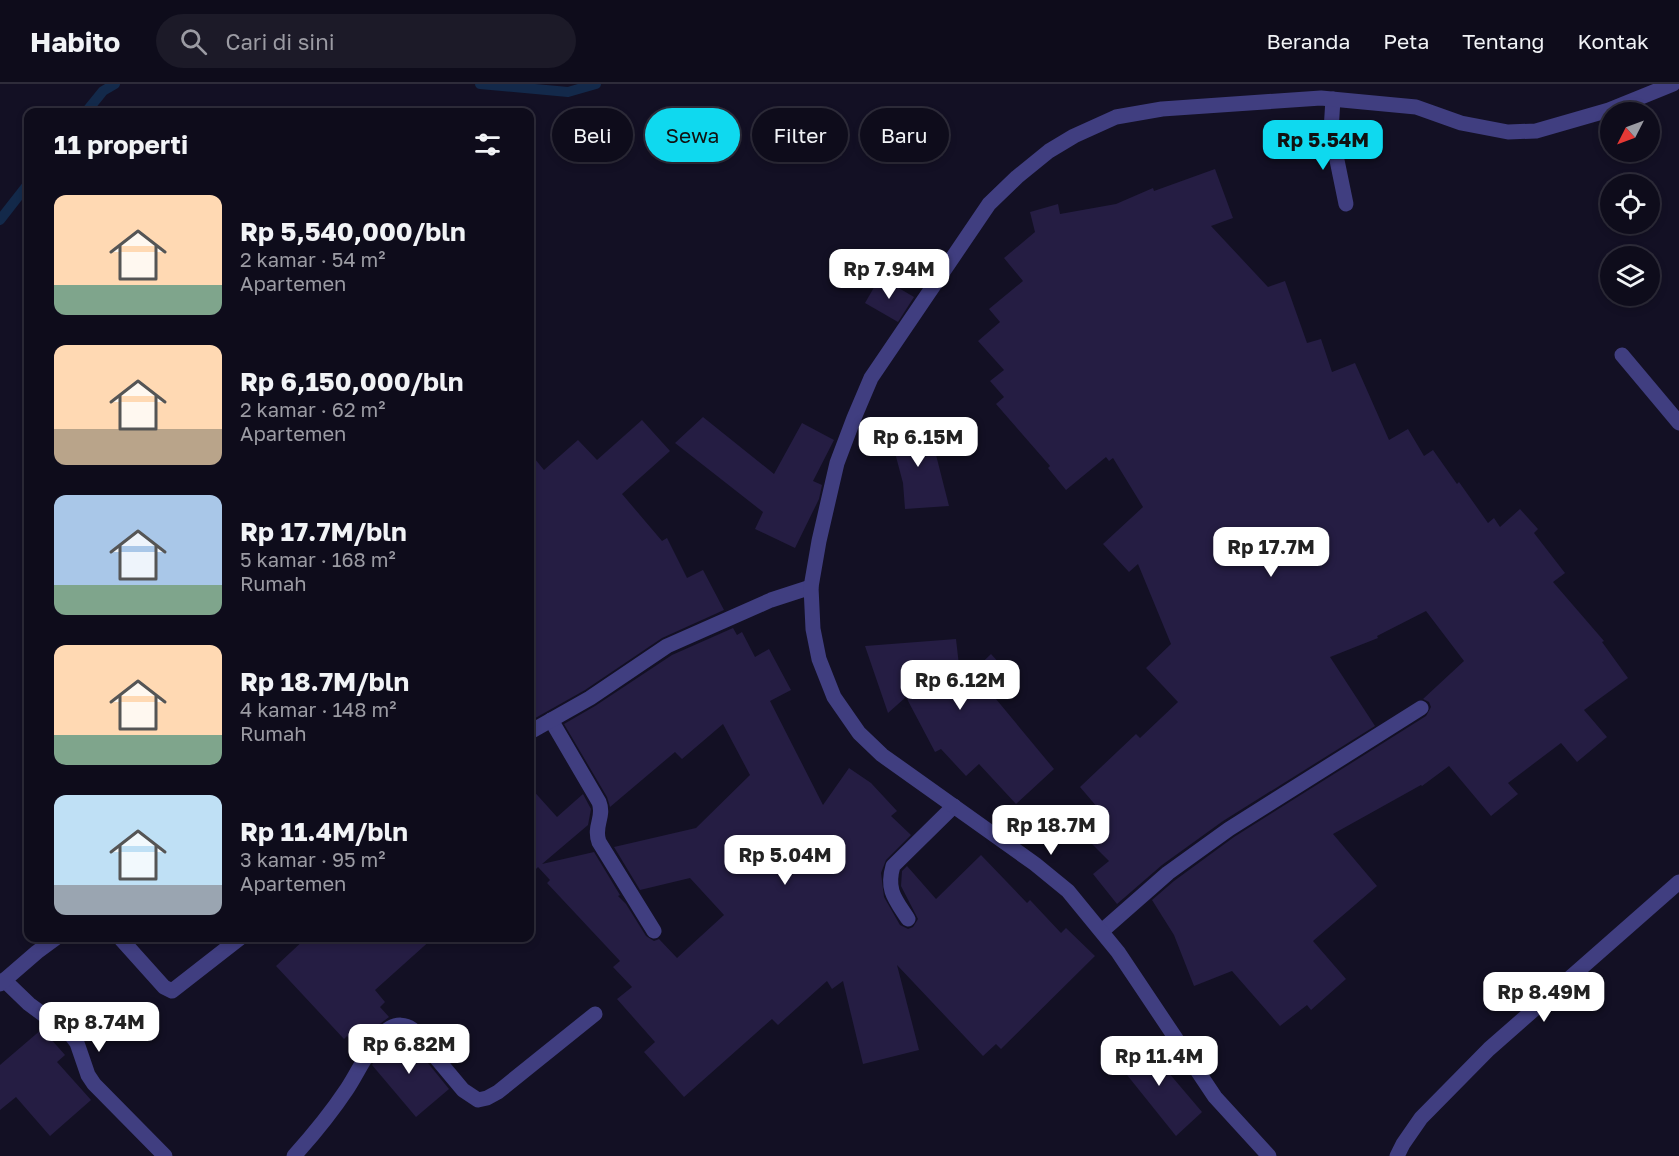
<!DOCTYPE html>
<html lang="id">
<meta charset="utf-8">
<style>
body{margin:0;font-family:"Golos Text",sans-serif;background:#1c1a28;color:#f1f3f6;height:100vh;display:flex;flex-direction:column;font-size:22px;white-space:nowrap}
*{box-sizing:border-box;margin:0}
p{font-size:20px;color:#9b9ba3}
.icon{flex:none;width:33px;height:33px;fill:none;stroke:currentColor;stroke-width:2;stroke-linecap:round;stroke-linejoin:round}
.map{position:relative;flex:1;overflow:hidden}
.side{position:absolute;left:24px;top:24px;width:510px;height:834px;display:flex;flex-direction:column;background:#0e0c1b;border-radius:12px;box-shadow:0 3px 9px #0003,0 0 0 2px #2e2c3a}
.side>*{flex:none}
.banner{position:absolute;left:552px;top:24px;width:570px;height:54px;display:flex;gap:12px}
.needle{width:39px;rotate:228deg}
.fabs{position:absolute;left:1600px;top:18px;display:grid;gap:12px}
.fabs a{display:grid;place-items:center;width:60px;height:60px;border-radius:50%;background:#0e0c1b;box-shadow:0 3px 9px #0003,0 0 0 2px #2e2c3a;font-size:30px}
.price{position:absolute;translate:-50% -51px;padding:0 14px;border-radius:12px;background:#fff;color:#222;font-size:20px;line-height:39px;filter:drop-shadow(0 2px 3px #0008)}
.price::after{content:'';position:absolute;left:50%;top:36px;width:18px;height:14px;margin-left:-9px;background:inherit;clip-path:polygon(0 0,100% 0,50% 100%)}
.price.selected{background:#0fd9ef;color:#111}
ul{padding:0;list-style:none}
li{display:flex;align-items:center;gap:18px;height:150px;padding:0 30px}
li span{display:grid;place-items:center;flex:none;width:168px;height:120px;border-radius:12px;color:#555}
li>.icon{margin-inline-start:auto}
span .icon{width:72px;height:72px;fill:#fffc;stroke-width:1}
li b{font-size:26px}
h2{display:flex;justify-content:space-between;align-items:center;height:72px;padding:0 30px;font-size:26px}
.pill{padding:0 21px;border-radius:27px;background:#0e0c1b;box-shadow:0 3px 9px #0003,0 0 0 2px #2e2c3a;font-size:21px;line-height:54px}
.pill.selected{background:#0fd9ef;color:#111}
header{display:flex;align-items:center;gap:36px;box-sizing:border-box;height:84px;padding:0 30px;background:#0e0c1b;border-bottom:2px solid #2e2c3a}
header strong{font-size:28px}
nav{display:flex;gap:33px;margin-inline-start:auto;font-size:21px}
.search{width:420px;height:54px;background:#1c1a28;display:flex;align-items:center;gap:15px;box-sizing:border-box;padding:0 21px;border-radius:33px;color:#9b9ba3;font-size:22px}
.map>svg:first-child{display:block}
</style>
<header>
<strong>Habito</strong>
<div class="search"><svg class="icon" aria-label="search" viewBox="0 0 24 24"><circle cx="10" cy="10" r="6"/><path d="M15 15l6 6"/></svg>Cari di sini</div>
<nav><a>Beranda</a><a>Peta</a><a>Tentang</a><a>Kontak</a></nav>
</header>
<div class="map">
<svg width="1679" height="1072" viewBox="0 0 1679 1072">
<rect width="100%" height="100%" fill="#131024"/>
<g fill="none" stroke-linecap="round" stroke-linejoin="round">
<g stroke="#13294a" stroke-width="10">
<polyline points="480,0 568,8 596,0"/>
<polyline points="86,28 103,7 115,0"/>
<polyline points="0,136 28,100"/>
</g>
</g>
<g fill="#251d43">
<polygon points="1215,85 1233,134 1211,142 1268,203 1285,197 1307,259 1321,255 1332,288 1355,279 1389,356 1408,345 1424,372 1433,366 1457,400 1459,398 1488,439 1494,434 1500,443 1520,425 1538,445 1534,449 1565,489 1553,498 1604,557 1602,558 1628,594 1584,626 1607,653 1577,678 1561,659 1508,699 1518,710 1491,732 1449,682 1422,702 1421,701 1333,750 1377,802 1313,857 1346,895 1311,926 1307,921 1280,942 1232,887 1194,902 1174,851 1152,816 1174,797 1234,753 1426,632 1431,623 1429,618 1423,615 1464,577 1426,527 1377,552 1378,554 1330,573 1375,642 1223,737 1162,781 1117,820 1093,790 1109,777 1088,756 1109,737 1080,703 1136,650 1140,654 1178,618 1146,584 1171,560 1138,480 1129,488 1103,460 1143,423 1113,374 1109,377 1106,373 1066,406 1048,384 1050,382 996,320 1004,313 990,297 1004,286 978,257 1000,238 989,225 1023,197 1004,174 1035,148 1030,128 1058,120 1060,130 1116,120 1153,104 1154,107"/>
<polygon points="880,193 914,213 898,238 865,219"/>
<polygon points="703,333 774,390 802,339 834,356 813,397 822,401 819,415 795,464 755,445 763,428 675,359"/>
<polygon points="915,333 934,363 949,422 905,425 903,399 890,350"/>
<polygon points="642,336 670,367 622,410 662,457 667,454 687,494 703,486 724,526 662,554 585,606 530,637 530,369 544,386 578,356 597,376"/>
<polygon points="733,544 737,551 742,548 755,573 769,565 791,606 770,617 823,721 849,684 871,699 897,727 891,732 911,751 886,776 881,789 884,813 900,841 908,845 913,843 918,835 901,802 902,787 907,782 936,815 981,771 1027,819 1030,816 1061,849 1066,844 1095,872 1001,965 996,960 983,972 897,881 919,966 863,980 843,897 832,905 827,897 778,941 772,935 684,1013 644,968 655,958 617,915 632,903 613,883 620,877 547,799 550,796 538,783 530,791 530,703 557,733 583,710 591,725 588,741 542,780 594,768 620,811 618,812 626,820 646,852 654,857 659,855 677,874 724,831 690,794 640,806 614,763 696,744 750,691 723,640 682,675 675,668 610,723 607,713 564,640 595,622 672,571"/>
<polygon points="956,555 961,599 991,570 1010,591 991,609 1054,685 1016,720 979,680 966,692 941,665 935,668 906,613 888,629 865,562"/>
<polygon points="306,854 433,854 375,906 385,918 380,923 389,933 377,942 359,965 347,952 344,955 276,882"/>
<polygon points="42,945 65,971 57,978 91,1016 50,1052 16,1013 0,1026 0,981"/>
<polygon points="398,951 406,952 449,1005 416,1033 372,981 385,962"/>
<polygon points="1140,955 1202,1028 1176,1052 1115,976"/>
</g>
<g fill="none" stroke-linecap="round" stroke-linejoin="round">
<g stroke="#403e80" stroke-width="15">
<polyline points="1333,15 1331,47 1346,120"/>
<polyline points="1622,271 1679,339"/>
<path d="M551,636l48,82c6,15 -6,24 0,40l55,89"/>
<polyline points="530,648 590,614 667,562 771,516 811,503"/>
<path d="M908,835c-13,-20 -22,-29 -15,-53l61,-60"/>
<polyline points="1102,847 1168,789 1229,745 1421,624"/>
<polyline points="120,854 164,903 172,907 240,854"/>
<polyline points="4,896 29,920 71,951 77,959 88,991 94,1000 165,1072"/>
<polyline points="0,900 37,868 56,854"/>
<path d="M294,1072c19,-21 37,-43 53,-67 11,-16 26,-51 43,-61 7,-4 15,-4 22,1l51,61 15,10 9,-2 11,-6 97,-78"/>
<polyline points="1269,1072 1215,1013 1118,868 1068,807 1035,780 882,671 859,649 834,613 819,575 813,545 811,503 819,457 837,379 854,334 871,294 989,120 1017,93 1049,67 1074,52 1116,33 1162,25 1321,14 1416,23 1461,39 1508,48 1536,47 1609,26 1673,0"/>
<polyline points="1397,1072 1403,1060 1421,1034 1489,965 1679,798"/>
</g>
</g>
</svg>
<div class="fabs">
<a><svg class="needle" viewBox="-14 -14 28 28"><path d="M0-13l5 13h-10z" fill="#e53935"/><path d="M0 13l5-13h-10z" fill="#9b9ba3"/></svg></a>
<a><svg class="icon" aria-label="locate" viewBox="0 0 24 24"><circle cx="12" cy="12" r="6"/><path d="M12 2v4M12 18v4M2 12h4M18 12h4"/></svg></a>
<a><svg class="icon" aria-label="layers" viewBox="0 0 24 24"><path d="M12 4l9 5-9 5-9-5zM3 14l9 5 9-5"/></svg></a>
</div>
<b class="price selected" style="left:1323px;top:87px">Rp 5.54M</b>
<b class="price" style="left:889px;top:216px">Rp 7.94M</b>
<b class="price" style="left:918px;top:384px">Rp 6.15M</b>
<b class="price" style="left:1271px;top:494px">Rp 17.7M</b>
<b class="price" style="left:960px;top:627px">Rp 6.12M</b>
<b class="price" style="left:1051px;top:772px">Rp 18.7M</b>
<b class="price" style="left:785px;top:802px">Rp 5.04M</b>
<b class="price" style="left:1544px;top:939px">Rp 8.49M</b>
<b class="price" style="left:99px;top:969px">Rp 8.74M</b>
<b class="price" style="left:409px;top:991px">Rp 6.82M</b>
<b class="price" style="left:1159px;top:1003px">Rp 11.4M</b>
<div class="banner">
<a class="pill">Beli</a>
<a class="pill selected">Sewa</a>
<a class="pill">Filter</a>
<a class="pill">Baru</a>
</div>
<section class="side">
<h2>11 properti<svg class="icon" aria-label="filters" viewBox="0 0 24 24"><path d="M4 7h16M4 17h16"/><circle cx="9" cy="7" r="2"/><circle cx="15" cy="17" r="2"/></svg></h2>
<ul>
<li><span style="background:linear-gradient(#ffd9b3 75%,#7fa58c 0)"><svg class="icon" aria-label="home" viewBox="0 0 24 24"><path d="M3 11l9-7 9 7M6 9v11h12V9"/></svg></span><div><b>Rp 5,540,000/bln</b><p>2 kamar · 54 m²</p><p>Apartemen</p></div></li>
<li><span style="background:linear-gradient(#ffd9b3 70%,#b9a48a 0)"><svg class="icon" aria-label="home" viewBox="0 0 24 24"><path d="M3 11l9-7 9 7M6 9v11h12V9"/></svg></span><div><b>Rp 6,150,000/bln</b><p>2 kamar · 62 m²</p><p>Apartemen</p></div></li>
<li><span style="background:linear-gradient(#a9c7e8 75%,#7fa58c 0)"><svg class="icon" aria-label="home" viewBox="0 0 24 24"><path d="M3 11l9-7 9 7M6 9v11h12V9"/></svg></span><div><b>Rp 17.7M/bln</b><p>5 kamar · 168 m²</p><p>Rumah</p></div></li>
<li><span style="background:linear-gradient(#ffd9b3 75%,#7fa58c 0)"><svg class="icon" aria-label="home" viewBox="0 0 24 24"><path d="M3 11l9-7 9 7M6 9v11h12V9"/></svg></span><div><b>Rp 18.7M/bln</b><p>4 kamar · 148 m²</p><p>Rumah</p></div></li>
<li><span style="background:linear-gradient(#bfe0f5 75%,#9aa5b1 0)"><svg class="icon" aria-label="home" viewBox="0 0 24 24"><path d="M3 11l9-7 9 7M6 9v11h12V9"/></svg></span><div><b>Rp 11.4M/bln</b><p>3 kamar · 95 m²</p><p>Apartemen</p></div></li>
</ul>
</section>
</div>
